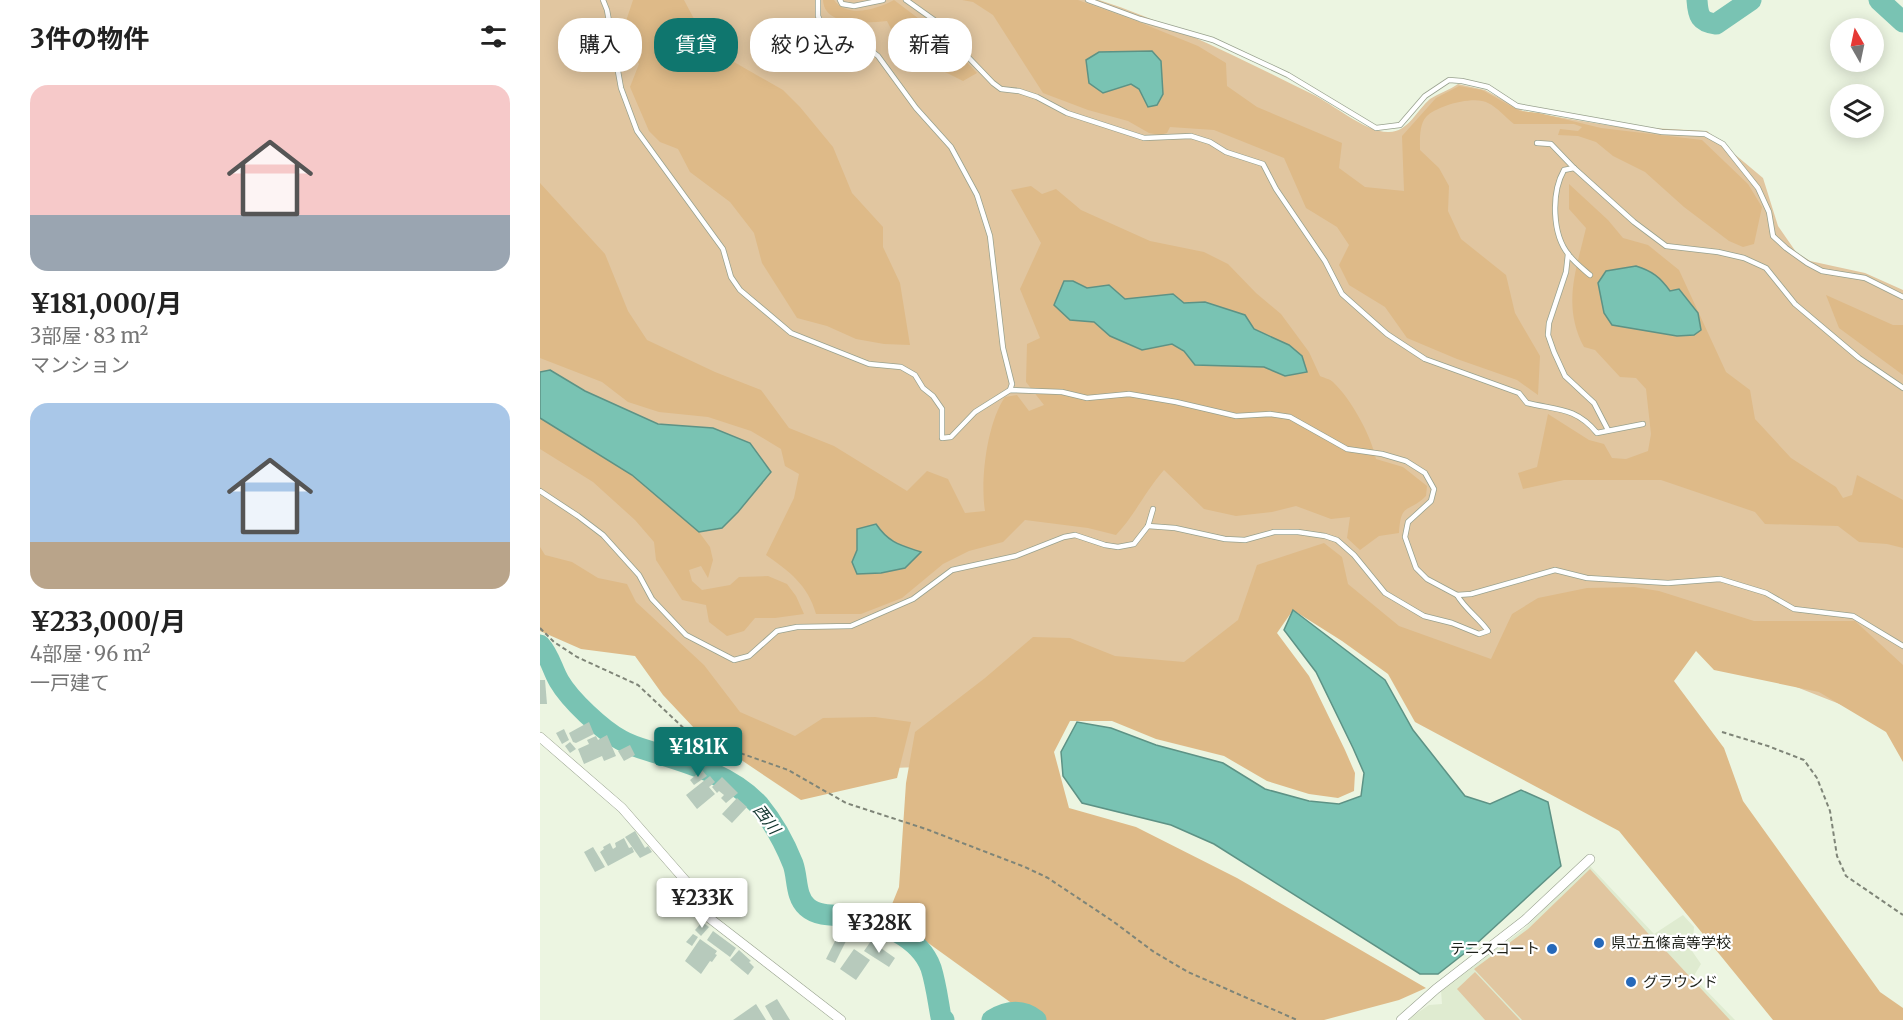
<!DOCTYPE html>
<html lang="ja">
<meta charset="utf-8">
<style>
body{margin:0;font-family:Merriweather,"Noto Sans JP",serif;background:#f2f2f2;color:#222;height:100vh;display:flex;flex-direction:column;font-size:22px;white-space:nowrap}
*{box-sizing:border-box;margin:0}
p{font-size:20px;color:#767676}
.icon{flex:none;width:33px;height:33px;fill:none;stroke:currentColor;stroke-width:2;stroke-linecap:round;stroke-linejoin:round}
.map{position:relative;flex:1;overflow:hidden}
.details{display:flex;flex-direction:column;background:#fff;width:540px}
.details>*{flex:none}
.guide{position:absolute;left:18px;top:18px;width:570px;height:54px;display:flex;gap:12px}
.needle{width:39px;rotate:351deg}
.controls{position:absolute;left:1290px;top:18px;display:grid;gap:12px}
.controls a{display:grid;place-items:center;width:54px;height:54px;border-radius:50%;background:#fff;box-shadow:0 3px 15px #0003;font-size:30px}
.price{position:absolute;translate:-50% -51px;padding:0 14px;border-radius:6px;background:#fff;color:#222;font-size:20px;line-height:39px;filter:drop-shadow(0 2px 3px #0008)}
.price::after{content:'';position:absolute;left:50%;top:36px;width:18px;height:14px;margin-left:-9px;background:inherit;clip-path:polygon(0 0,100% 0,50% 100%)}
.price.current{background:#0f766e;color:#fff}
ul{padding:0;list-style:none}
li{display:grid;align-content:center;gap:12px;height:318px;padding:0 30px}
li span{display:grid;place-items:center;height:186px;border-radius:18px;color:#555}
li>.icon{margin-inline-start:auto}
span .icon{width:108px;height:108px;fill:#fffc;stroke-width:1}
li b{font-size:26px}
h2{display:flex;justify-content:space-between;align-items:center;height:72px;padding:0 30px;font-size:26px}
.pill{padding:0 21px;border-radius:24px;background:#fff;box-shadow:0 3px 15px #0003;font-size:21px;line-height:54px}
.pill.current{background:#0f766e;color:#fff}
main{display:flex;flex:1;min-height:0}
.map>svg:first-child{display:block}
</style>
<main>
<section class="details">
<h2>3件の物件<svg class="icon" aria-label="filters" viewBox="0 0 24 24"><path d="M4 7h16M4 17h16"/><circle cx="9" cy="7" r="2"/><circle cx="15" cy="17" r="2"/></svg></h2>
<ul>
<li><span style="background:linear-gradient(#f6c9c9 70%,#9aa5b1 0)"><svg class="icon" aria-label="home" viewBox="0 0 24 24"><path d="M3 11l9-7 9 7M6 9v11h12V9"/></svg></span><div><b>¥181,000/月</b><p>3部屋 · 83 m²</p><p>マンション</p></div></li>
<li><span style="background:linear-gradient(#a9c7e8 75%,#b9a48a 0)"><svg class="icon" aria-label="home" viewBox="0 0 24 24"><path d="M3 11l9-7 9 7M6 9v11h12V9"/></svg></span><div><b>¥233,000/月</b><p>4部屋 · 96 m²</p><p>一戸建て</p></div></li>
</ul>
</section>
<div class="map">
<svg width="1363" height="1020" viewBox="0 0 1363 1020">
<rect width="100%" height="100%" fill="#ecf5e1"/>
<polygon fill="#dfebd0" points="1049,865 1114,934 1143,915 1154,927 1152,951 1161,964 1155,974 1155,979 1195,1020 867,1020 889,1005 902,1004 901,990 985,928"/>
<g fill="#e1c6a0">
<path d="M0,0h559c74,24 144,60 213,94 21,10 54,39 77,38 19,0 28,-22 41,-33 9,-6 20,-9 28,-15l27,6 38,21 89,15 95,5 56,47 15,48 18,26 14,9 55,12 38,17v439l-206,-81 -229,42 -178,-104 -30,89h-139l-201,92 -55,2 -107,-25 -137,-123 -81,-13z"/>
<polygon points="1050,869 1124,951 1126,951 1190,1020 982,1020 934,969 988,929"/>
<polygon points="935,972 980,1020 945,1020 917,989"/>
</g>
<g fill="#deba88">
<polygon points="93,0 144,0 153,17 174,44 194,62 243,90 260,107 293,147 312,193 343,227 343,247 360,283 370,345 344,344 316,339 287,326 257,318 222,263 214,233 190,202 150,172 138,149 120,142 109,131 90,87 99,64 83,35 86,21"/>
<path d="M283,0h11c14,19 43,9 60,0l49,37 34,36 -14,8 -26,-13 -19,-17 -16,-1 -15,-29c-19,2 -63,6 -64,-21z"/>
<path d="M422,0h116l61,22 59,24 28,17 1,23 30,21 85,36 -3,25 26,19 39,4 -2,-55 34,-38 23,-12 23,4 38,21 19,2 62,15 101,12 46,44 14,23 -8,37 -11,3 -14,-6 -45,-34 -39,-35 -32,-16 -17,-14 -18,-6 -20,-1 2,-6 18,2 4,-4 -8,-3h-60c-8,-6 -17,-17 -26,-21 -14,-8 -52,3 -62,14 -7,8 -6,23 -6,33l19,18 10,18 -1,25 13,28 45,36 9,38 25,43 -2,39 -21,-15 -60,-21 -50,-21 -22,-31 -36,-22 -10,-20 10,-20 -12,-18 -31,-19 -22,-50 -70,-28 -44,-3 -3,6 -7,2 -11,-2 -21,-12 -40,-11 -45,-17 -50,-78 -20,-13z"/>
<path d="M0,183l65,71 23,57 19,29 68,32 46,18 28,38 45,18 73,45 20,-20 21,8 17,34 20,-2c-5,-31 2,-88 20,-114l12,-2 12,16 15,-6 -18,-23 1,-38 13,-6 -20,-49 21,-46 -30,-53 20,-4 11,8 14,-5 25,21 69,31 54,11 24,12 28,29 25,21 28,38 11,24c4,2 10,3 13,6 18,17 38,53 43,77l27,8 24,19 -1,10c-18,18 -25,5 -27,37l-20,3 -19,14 -13,-12 3,-21 -19,2 -35,-13 -24,6 -36,4 -32,-7 -40,-39c-18,20 -29,45 -48,65l-28,-7 -63,-8 -22,22 -34,9 -26,13 -41,34 -41,16h-45c-8,-29 -27,-43 -50,-59l28,-57 5,-24 -14,-8 -4,-17 -30,-18 -43,-14 -49,-5 -31,-10 -26,-20 -62,-24z"/>
<path d="M1029,184l39,36 15,18 25,7 31,25 47,102 24,18 5,29 36,39 45,29 7,11 9,-3 5,-20 46,25v48l-16,-4 -28,-2 -21,-16 -73,-2 -10,-12 -94,-32h-97l-41,9 -5,-16 19,-6 11,-53 41,26 15,4 8,14 14,1 22,-8 3,-17 -5,-45 -10,-11 -16,-1 -25,-27 -11,-3c-22,-41 -8,-77 2,-119l-17,-19z"/>
<polygon points="1286,295 1353,325 1363,325 1363,375 1299,328"/>
<polygon points="0,418 92,475 159,532 170,547 173,560 168,578 161,566 149,570 152,581 162,590 190,585 199,577 228,576 247,584 256,596 264,614 235,618 215,618 204,631 187,636 169,622 166,605 142,600 116,560 114,542 95,520 53,482 0,449"/>
<polygon points="784,543 802,557 808,584 859,626 951,659 972,614 998,598 1047,588 1094,587 1119,591 1214,621 1315,621 1363,665 1363,762 1346,732 1279,692 1174,670 1156,651 1134,681 1184,748 1203,801 1340,992 1363,1008 1363,1020 1233,1020 1079,831 875,722 848,674 802,641 753,610 737,633 769,676 805,750 815,773 814,791 798,798 769,794 727,781 684,756 616,739 572,721 530,721 514,752 529,808 596,827 697,878 886,988 859,1000 784,1020 495,1020 348,914 359,887 366,783 375,732 445,678 493,637 530,638 575,656 644,662 698,620 717,565"/>
<polygon points="0,547 5,555 32,562 58,578 87,584 96,602 164,665 200,712 255,736 283,718 335,717 371,722 357,778 261,800 155,729 123,695 95,656 41,649 0,631"/>
</g>
<g fill="#79c3b3" stroke="#5d9285" stroke-width="1.5">
<polygon points="612,51 621,61 623,94 617,105 608,107 599,89 591,84 563,93 549,83 546,60 559,52"/>
<path d="M1096,266c16,5 24,11 34,25l9,-2 19,24 3,17 -7,5 -17,1 -65,-11 -8,-12 -6,-30 8,-12z"/>
<polygon points="524,281 533,281 547,288 569,285 585,299 633,294 644,303 665,302 705,315 714,329 749,345 762,356 767,372 745,376 724,367 655,365 644,351 632,344 602,350 570,336 554,322 530,320 514,305"/>
<polygon points="10,370 45,391 118,424 173,428 210,443 231,472 198,512 182,528 159,532 92,475 0,418 0,372"/>
<path d="M336,524c13,19 24,21 45,28l-16,16 -24,5 -24,1 -5,-12 5,-12v-21z"/>
<polygon points="753,610 845,680 873,730 925,796 950,804 981,790 1008,802 1021,866 935,945 898,974 880,974 674,844 631,825 542,803 523,776 521,752 537,722 571,728 616,745 683,763 725,789 769,801 799,804 821,796 824,773 813,748 776,672 744,630"/>
</g>
<g fill="none" stroke-linecap="round" stroke-linejoin="round">
<g stroke="#79c3b3" stroke-width="21">
<path d="M1157,0c1,16 3,22 19,24l35,-24"/>
<polyline points="1339,0 1363,22"/>
<path d="M0,645c10,11 12,24 19,36 11,19 43,49 62,59 12,7 26,10 38,14 36,11 74,23 100,51 14,17 26,39 34,59 5,14 2,32 14,43 11,10 29,8 43,9 30,5 70,21 81,52 5,16 7,33 10,49l3,3"/>
<path d="M452,1020c15,-9 30,-11 44,0"/>
</g>
</g>
<g fill="#b7cabc">
<polygon points="0,680 5,680 7,704 0,704"/>
<polygon points="49,722 54,734 36,743 33,742 29,733"/>
<polygon points="24,729 29,740 22,744 16,733"/>
<polygon points="67,735 76,756 64,761 62,756 44,764 38,749 49,744 47,740 56,736 58,740"/>
<polygon points="30,742 36,749 30,753 25,746"/>
<polygon points="90,745 95,755 84,761 78,751"/>
<polygon points="162,770 167,776 154,785 150,780"/>
<polygon points="170,776 175,782 169,787 175,794 157,809 146,795"/>
<polygon points="182,777 198,793 186,803 181,798 184,795 179,791 177,793 172,787"/>
<polygon points="197,798 207,807 192,823 182,814"/>
<polygon points="95,831 105,848 108,846 112,852 100,858 85,837"/>
<polygon points="84,838 89,848 92,847 94,852 68,866 60,852 64,849 63,847 70,843 73,849 76,847 75,843"/>
<polygon points="53,847 65,867 55,872 44,852"/>
<polygon points="162,922 169,927 161,936 155,930"/>
<polygon points="173,931 196,948 190,957 167,940"/>
<polygon points="153,934 158,937 152,946 146,942"/>
<polygon points="297,937 306,941 295,963 286,959"/>
<polygon points="160,939 177,951 175,954 177,955 172,962 170,961 161,974 145,961"/>
<polygon points="334,940 340,944 338,946 355,958 349,967 324,951 331,941 333,942"/>
<polygon points="314,949 330,960 316,980 300,969"/>
<polygon points="199,950 211,961 209,962 214,967 208,975 190,960"/>
<polygon points="237,999 250,1020 233,1020 225,1006"/>
<polygon points="216,1004 226,1020 193,1020"/>
</g>
<g fill="none" stroke-linecap="round" stroke-linejoin="round">
<defs>
<g id="lane">
<polyline points="63,0 67,10 81,88 97,131 183,249 191,277 200,290 251,333 329,364 361,367 375,375 383,388 393,396 402,409 402,438 411,437 435,412 470,390 522,392 547,398 589,394 636,402 696,416 730,414 750,417 807,449 842,454 866,461 885,473 894,489 891,501 868,522 865,537 876,568 887,579 917,595 931,594 1015,570 1047,578 1128,583 1180,579 1226,593 1254,609 1313,616 1363,646"/>
<polyline points="278,0 278,16 282,25 288,32 298,38 329,49 338,56 376,108 411,147 437,195 450,236 463,348 472,384 470,390"/>
<polyline points="300,0 302,4 314,6 343,0"/>
<path d="M366,0l38,27 14,14 11,17 24,25 8,6 18,2 18,6 30,16 77,25 47,-2 19,6 16,10 37,12 13,25 49,72 17,33 45,40 38,25 94,34 8,10c29,7 49,4 70,30l46,-9"/>
<polyline points="548,0 600,19 673,40 748,75 836,128 860,125 885,96 909,80 922,81 948,87 977,106 1122,132 1165,134 1183,144 1218,188 1229,212 1233,236 1246,248 1267,263 1282,271 1325,278 1363,297"/>
<polyline points="997,143 1011,144 1034,168 1094,222 1126,246 1178,252 1204,258 1226,268 1255,304 1319,358 1363,388"/>
<path d="M1034,168l-10,2c-13,23 -12,65 5,85 6,8 14,14 21,20"/>
<polyline points="1028,254 1026,272 1009,323 1008,335 1014,352 1025,376 1054,403 1068,430"/>
<polyline points="0,491 38,516 63,535 99,575 112,599 146,635 194,660 209,656 237,631 257,627 311,626 373,599 412,570 476,556 524,537 535,535 565,545 578,547 594,544 608,526 613,509"/>
<path d="M608,526l27,2 50,11 20,1 29,-8h24l27,4 12,4 17,15 31,38 39,23 28,7 27,11 9,-3c-9,-13 -23,-22 -31,-36"/>
</g>
<g id="street">
<polyline points="0,737 82,808 158,895 168,917 301,1020"/>
<polyline points="861,1020 896,989 985,920 1050,859"/>
</g>
</defs>
<use href="#lane" stroke="#98a18e" stroke-width="6"/>
<use href="#street" stroke="#98a18e" stroke-width="10"/>
<g stroke="#7f8578" stroke-width="2" stroke-dasharray="4.5 3" stroke-linecap="butt">
<polyline points="0,628 14,642 37,657 98,685 152,736 248,770 306,803 386,829 485,867 508,878 574,922 614,952 648,972 757,1020"/>
<polyline points="1182,732 1228,746 1264,760 1277,778 1290,811 1297,856 1306,876 1363,915"/>
</g>
<use href="#lane" stroke="#fff" stroke-width="4.5"/>
<use href="#street" stroke="#fff" stroke-width="9"/>
</g>
<g fill="#2669ba" stroke="#fff" stroke-width="2">
<circle cx="1059" cy="943" r="6"/>
<circle cx="1012" cy="949" r="6"/>
<circle cx="1091" cy="982" r="6"/>
</g>
<g text-anchor="middle" stroke-width="4.5" stroke-linejoin="round" paint-order="stroke">
<g font-size="15" fill="#1d2019" stroke="#fff" text-anchor="start">
<text x="1071" y="948">県立五條高等学校</text>
<text x="1000" y="954" text-anchor="end">テニスコート</text>
<text x="1103" y="987">グラウンド</text>
</g>
<g font-size="16" font-style="italic" fill="#10342d" stroke="#fff">
<text transform="translate(227 819) rotate(53)" y="6">西川</text>
</g>
</g>
</svg>
<div class="controls">
<a><svg class="needle" viewBox="-14 -14 28 28"><path d="M0-13l5 13h-10z" fill="#e53935"/><path d="M0 13l5-13h-10z" fill="#767676"/></svg></a>
<a><svg class="icon" aria-label="layers" viewBox="0 0 24 24"><path d="M12 4l9 5-9 5-9-5zM3 14l9 5 9-5"/></svg></a>
</div>
<b class="price current" style="left:158px;top:778px">¥181K</b>
<b class="price" style="left:162px;top:929px">¥233K</b>
<b class="price" style="left:339px;top:954px">¥328K</b>
<div class="guide">
<a class="pill">購入</a>
<a class="pill current">賃貸</a>
<a class="pill">絞り込み</a>
<a class="pill">新着</a>
</div>
</div>
</main>
